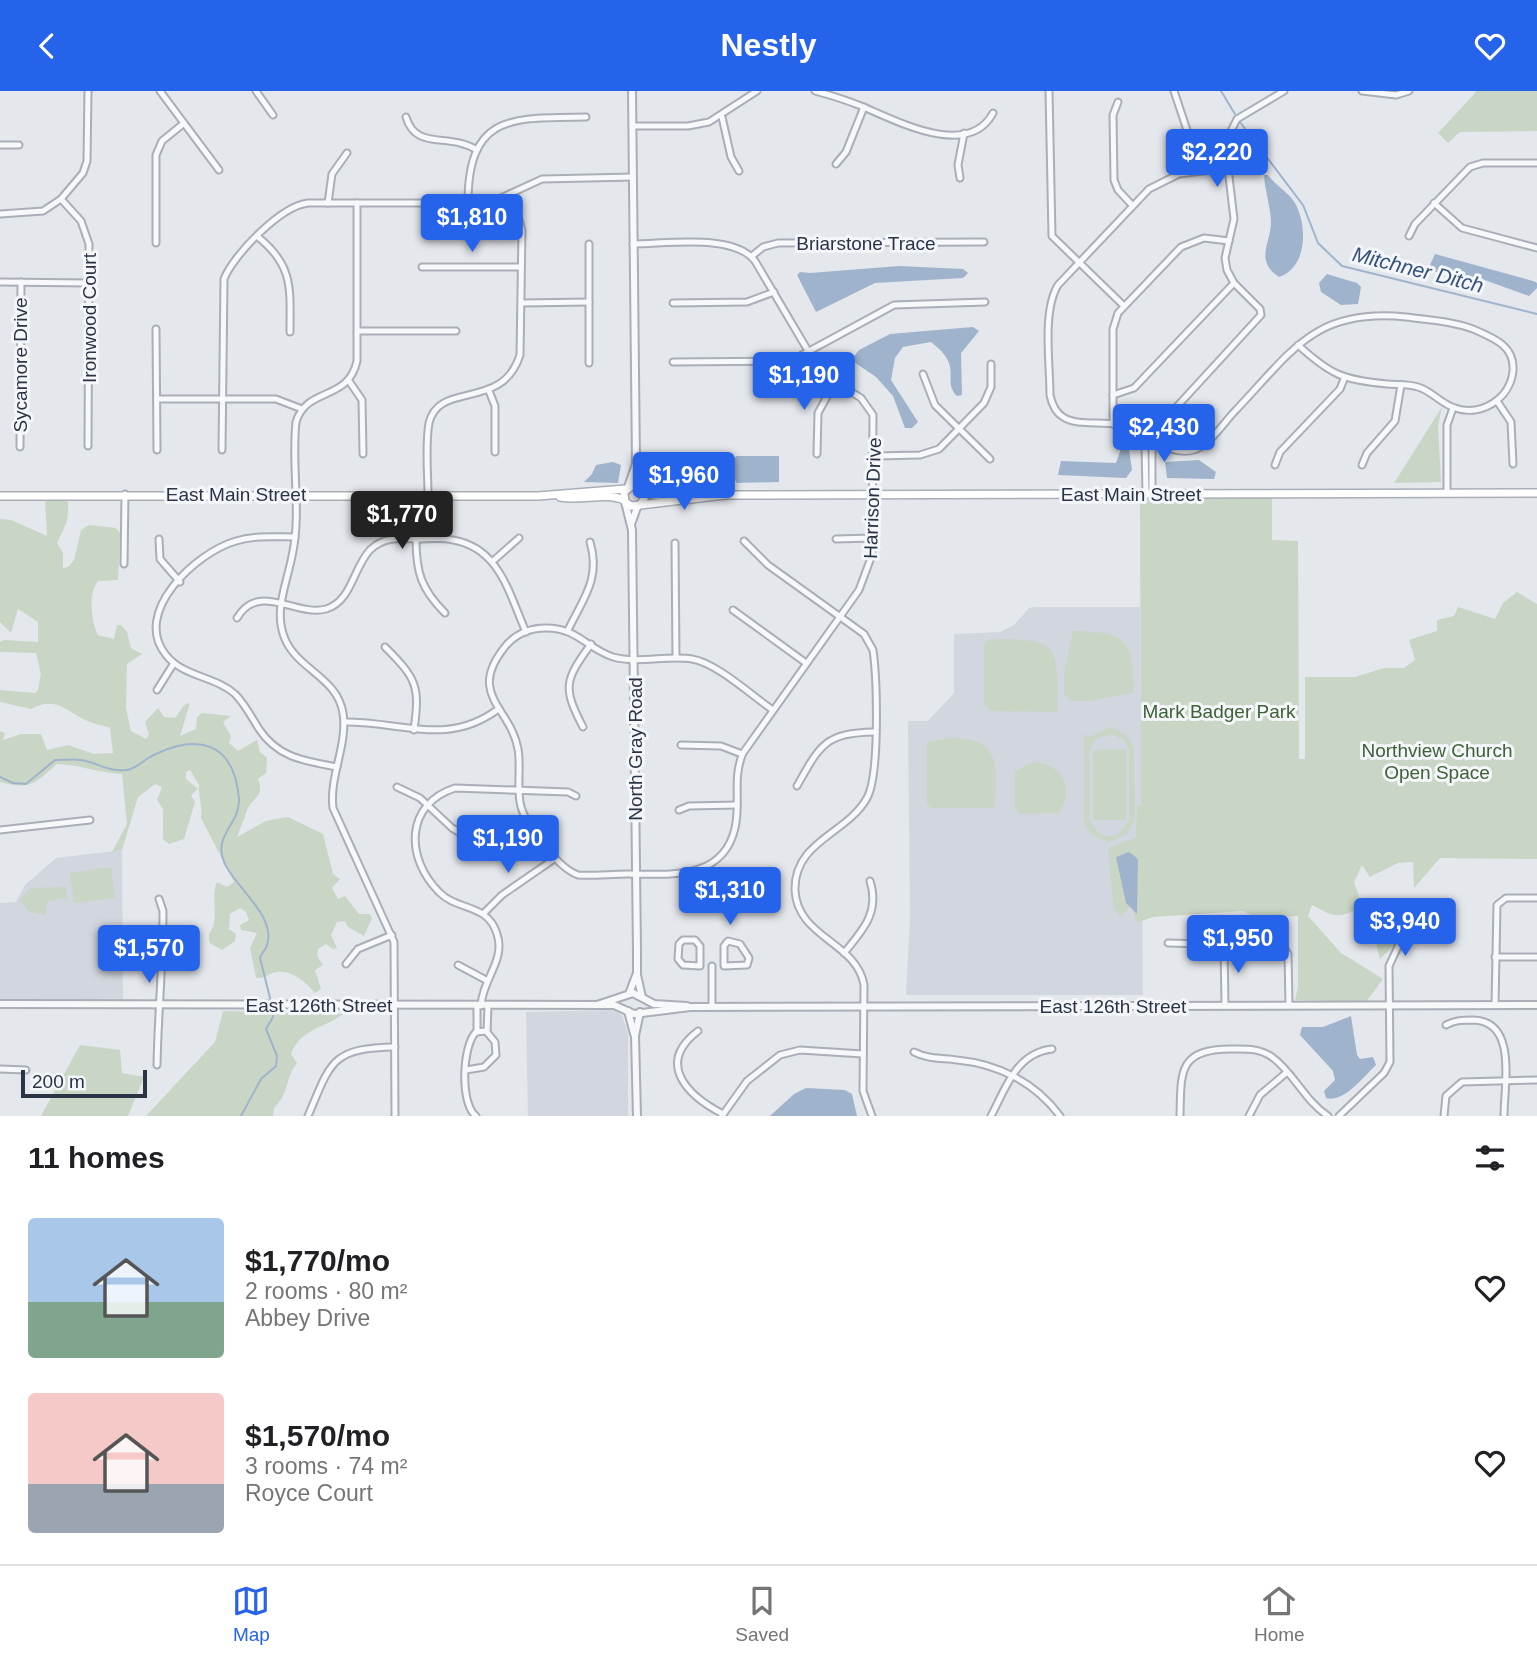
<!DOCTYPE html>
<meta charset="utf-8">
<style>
body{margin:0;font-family:Arial,sans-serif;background:#f2f2f2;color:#202124;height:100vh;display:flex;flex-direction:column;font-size:26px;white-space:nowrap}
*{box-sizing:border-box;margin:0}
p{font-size:23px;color:#757577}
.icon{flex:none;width:38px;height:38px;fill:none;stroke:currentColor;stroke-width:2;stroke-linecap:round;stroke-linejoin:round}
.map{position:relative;height:1025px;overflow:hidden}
.panel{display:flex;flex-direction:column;background:#fff;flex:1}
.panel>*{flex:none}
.scale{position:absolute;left:21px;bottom:18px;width:126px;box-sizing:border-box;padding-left:7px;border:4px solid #2b3445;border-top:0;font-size:19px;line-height:24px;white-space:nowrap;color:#2b3445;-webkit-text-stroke:5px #f4f6f9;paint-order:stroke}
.price{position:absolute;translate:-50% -60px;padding:0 16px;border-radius:7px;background:#2563eb;color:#fff;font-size:23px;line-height:46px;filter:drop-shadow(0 2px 4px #0008)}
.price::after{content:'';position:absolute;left:50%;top:42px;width:21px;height:16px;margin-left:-10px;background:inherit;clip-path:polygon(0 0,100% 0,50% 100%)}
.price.on{background:#222;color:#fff}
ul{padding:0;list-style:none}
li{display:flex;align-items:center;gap:21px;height:175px;padding:0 28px}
li span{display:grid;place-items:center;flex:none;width:196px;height:140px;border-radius:7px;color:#555}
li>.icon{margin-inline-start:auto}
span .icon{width:84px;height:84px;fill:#fffc;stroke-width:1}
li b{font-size:30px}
h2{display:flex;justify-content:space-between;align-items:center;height:84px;padding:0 28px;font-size:30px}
header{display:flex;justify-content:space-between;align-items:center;height:91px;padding:0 28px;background:#2563eb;color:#fff;font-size:32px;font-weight:600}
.dock{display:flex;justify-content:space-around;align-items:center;height:98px;border-top:2px solid #e0e0e0;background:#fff;font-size:19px;color:#757577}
.dock a{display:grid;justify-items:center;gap:4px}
.dock .on{color:#2563eb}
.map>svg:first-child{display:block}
</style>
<header><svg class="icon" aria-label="back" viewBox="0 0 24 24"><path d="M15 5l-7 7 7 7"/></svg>Nestly<svg class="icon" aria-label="heart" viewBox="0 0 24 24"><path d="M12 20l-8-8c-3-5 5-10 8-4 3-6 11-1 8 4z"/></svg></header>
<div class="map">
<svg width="1537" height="1025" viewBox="0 0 1537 1025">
<rect width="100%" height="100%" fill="#e4e7ec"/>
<g fill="#d2d6de">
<polygon points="1034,516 1140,516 1143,904 906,904 910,826 908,630 928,630 954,602 954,543 1000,541 1014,534 1029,517"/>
<polygon points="122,759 123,911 0,910 0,812 16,811 25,794 56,767"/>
<polygon points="613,919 622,924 628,943 628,1025 528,1025 526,921"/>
</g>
<g fill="#c9d6c5" fill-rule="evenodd">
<polygon points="1477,0 1537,0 1537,40 1460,41 1448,52 1438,42"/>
<polygon points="1442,316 1438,335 1441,391 1394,392"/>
<path d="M1272,405v44l26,1 1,218h6v-82h50l29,-9h20l11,-8 -6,-20 28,-9v-11l17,-4 4,-9 37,12 8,-16 14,-11 20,12v255l-97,-1 -26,30 -1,-26 -15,1 -28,14 -8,-12 -8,17 8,23c20,9 32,14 33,39l-15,15 -10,-38 -18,-10c-15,9 -25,2 -40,-6l-4,11 33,37 42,26 -17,23 -71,-2 3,-13v-71l-41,2 -14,-7 -90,6 -16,6 -6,-17 -10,10 -7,-6 -6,-62 28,-10 1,-32 4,-1 -1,-308z"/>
<path d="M45,408h22c4,17 -2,28 -10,44l6,10v15l5,-1 6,-7 7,-30 8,-5 27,3 4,5 -2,47 -20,1c-10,12 -7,41 0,54l16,4 3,-14h4l6,7 4,16 11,6 -15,10 -1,44 5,23 15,8 3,-5 -4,-12 13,-14 6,9 11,1 9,-13 6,-2 -10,33 16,-7 1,-12 5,-4 29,3 -8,6 8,14 -2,7 9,8 19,-11 3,12 7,6 -1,15 -8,6c7,18 -5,17 -11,31 -3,10 -7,18 -10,27l29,-16 22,-4 35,17 10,40 7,5 -8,9 6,11 7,-3 14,18h11l2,4 -8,18 -16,-9 -3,-6 -8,1 -6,13 6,13 -4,1 -7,-5 -8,5 -1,7 6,9 -8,5 6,19 -6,4c-10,-11 -22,-23 -38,-21 -8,1 -12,7 -21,6l-6,-30 7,-15 -16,-3 -1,-5 9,-5 -3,-8 -6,-4 -10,6 -1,15 7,5 -1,7 -13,9 -12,-7c-4,-11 3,-11 4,-21 3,-13 -3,-26 3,-40l10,5 7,-5 -33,-64c2,-11 -3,-21 -2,-33l-9,-15 -4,2v7l12,10 -7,6 4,7 -11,37 -15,5 -6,-5c0,-10 0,-19 0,-30l-6,-9 5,-13 -7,-3 -17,13 -16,53 -10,2 15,-28 -5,-50c-23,-1 -41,-9 -65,-10 -23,20 -26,26 -57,18v-51l5,2 -2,7 18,-6h20l6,16 21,-5 26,9 19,-1 -3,-25c-9,-3 -19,-5 -27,-9 -19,-11 -30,-22 -52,-10l-31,-7v-12l35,3 3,-3 3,-16 -5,-21 -36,-1v-10l4,-2 34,2v-20l-20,-13 -7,24 -11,-11v-103l11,1 36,16z"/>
<path d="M1073,540c52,1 60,7 61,61l-42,9h-21l-7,-7v-20z"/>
<path d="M989,548c72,0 68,4 69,73l-67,-1 -7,-6v-61z"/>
<path d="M1109,636l17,7 8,14 1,71 -9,16 -18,7 -17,-8 -7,-12v-88l6,3zM1112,643l12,6 5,8v72l-10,14c-13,5 -24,0 -29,-14l-1,-67 5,-13z"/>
<path d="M948,647c53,-2 50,28 46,70h-63l-4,-4v-62z"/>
<polygon points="1126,658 1126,729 1093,729 1093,659"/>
<path d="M1034,671c29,2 41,27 25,51l-40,1 -4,-4v-39z"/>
<polygon points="111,776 115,807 74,812 70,782"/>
<polygon points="66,796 67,807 47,811 46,824 28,820 20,809 30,797"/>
<path d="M223,920l120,3c-18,14 -43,15 -52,40l6,9c-13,16 -6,28 -23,45l-1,8h-127l69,-74z"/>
<polygon points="80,954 120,959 122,982 144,986 128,1025 41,1025"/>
</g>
<g fill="#9fb4cc">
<path d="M1264,84h4c7,10 21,18 27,28 13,23 12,65 -16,74 -25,-17 -8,-33 -8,-56 -1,-16 -6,-30 -7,-46z"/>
<polygon points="1435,163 1533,190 1537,192 1537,197 1529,205 1479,187 1436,181 1430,174"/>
<polygon points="899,175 963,178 968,182 963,187 875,192 816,221 797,184 800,181 810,182"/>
<polygon points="1327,183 1357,192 1361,196 1358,213 1341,214 1321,201 1319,192"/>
<path d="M973,236l6,4 -18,22 1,42 -5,1c-16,-17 8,-28 -26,-54l-28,5 -8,11 -4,22 27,42 -6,6h-7l-12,-32 -17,-19 -25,-17 8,-10 31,-16z"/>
<polygon points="1128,351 1132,379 1126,387 1058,384 1061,370 1116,372 1123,352"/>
<polygon points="737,365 779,365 779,391 737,392 733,386 733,367"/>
<polygon points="1199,369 1216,381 1214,388 1167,387 1165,371"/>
<polygon points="613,371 621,374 618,392 584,391 592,383 596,374"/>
<polygon points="1129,761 1138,768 1137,823 1126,812 1116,766"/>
<path d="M1351,925l6,39 3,4 13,-2 3,8c-13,12 -32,38 -50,33l-2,-7 11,-11 -2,-9 -33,-36 2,-8h21z"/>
<polygon points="806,997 845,999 852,1003 857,1025 770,1025 794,1003"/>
</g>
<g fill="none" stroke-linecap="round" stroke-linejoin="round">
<g stroke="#9fb4cc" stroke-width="2">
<polyline points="1221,0 1235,23"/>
<polyline points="1240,31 1303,114 1318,152 1342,175 1537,223"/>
<path d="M0,686l13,6 13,1 29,-24c9,0 22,-2 31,1 15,4 25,11 41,9 8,-1 16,-9 23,-13 46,-24 84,-17 89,42 1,26 -26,35 -15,63 9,23 53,54 43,83 -1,5 -5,7 -7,13l11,44"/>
<polyline points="241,1025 261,988 276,975 277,965 266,938 273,926 272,916"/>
</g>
<defs>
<g id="minor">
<polyline points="160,0 219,79"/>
<polyline points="256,0 273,24"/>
<path d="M815,0c15,4 31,9 46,15 34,14 107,54 132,7"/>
<polyline points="1049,0 1052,145 1124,215"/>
<polyline points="1174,0 1187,39 1194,80"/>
<polyline points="1362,0 1396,4 1409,0"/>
<polyline points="1118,11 1113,24 1114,89 1118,99 1132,114"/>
<path d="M406,26c10,34 42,15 71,33"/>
<polyline points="722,26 731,66 739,80"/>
<polyline points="632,35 688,35 709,31 757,0"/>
<polyline points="0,54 19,54"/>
<polyline points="836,73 846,61 864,16"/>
<path d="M1227,77l-48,6 -30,15 -91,96c-16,26 -8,79 -8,110 2,10 5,17 13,22 16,10 39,3 57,8 22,7 50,32 74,25 16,-5 30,-28 42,-40 57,-60 79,-102 170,-93 23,3 45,4 67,12 20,9 42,16 40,42 -3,28 -32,46 -58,37 -14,-4 -23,-17 -37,-21 -10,-3 -21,-2 -31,-3 -44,-4 -56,-9 -89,-39"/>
<polyline points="960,87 958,74 964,42"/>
<polyline points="61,108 81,130 89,153 88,355"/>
<polyline points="328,112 332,83 347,62"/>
<path d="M357,112v158c-9,41 -50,25 -61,61 -5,44 6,90 -4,134 -5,27 -19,56 -7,83 13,31 52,38 58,74 5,32 -14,63 -10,95l61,134 1,174"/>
<path d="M468,112c0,-90 45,-85 118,-86"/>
<polyline points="1434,112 1462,137 1537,157"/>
<polyline points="0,123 43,120 61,108 83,82 87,70 88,0"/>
<polyline points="1409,145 1415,133 1470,76 1483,72 1537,72"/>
<path d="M258,146c36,29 32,52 32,95"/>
<polyline points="156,152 156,64 162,50 183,33"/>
<polyline points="589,153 589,272"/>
<path d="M633,153c33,0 101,-11 122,17l62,105 18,16 26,16 12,17 -1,140 -13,35 -116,163c-11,25 -2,50 -8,75 -12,53 -66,46 -108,46 -16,0 -33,2 -49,1 -20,-7 -55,-52 -58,-73 -3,-17 1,-36 -2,-53 -7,-41 -51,-54 -14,-101 10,-13 25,-20 42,-20 32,0 40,20 67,29 25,7 54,-2 79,2 25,4 60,37 81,51"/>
<polyline points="752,165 763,156 778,152 984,151"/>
<polyline points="422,176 521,176"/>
<polyline points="0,191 89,192"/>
<polyline points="522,212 589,211"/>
<polyline points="673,212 747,211 774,201"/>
<polyline points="156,238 157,359"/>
<polyline points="358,240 456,240"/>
<polyline points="673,271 782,270 800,265 894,214 985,211"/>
<polyline points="923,283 935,314 990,368"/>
<polyline points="349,290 362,309 363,363"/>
<polyline points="489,300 495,315 495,361"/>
<polyline points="1113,304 1134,297 1234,192"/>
<polyline points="157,308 276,308 302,318"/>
<polyline points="1497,310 1511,331 1513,373"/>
<polyline points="1113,333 1113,238 1118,222 1181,156 1204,147 1229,150"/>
<polyline points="20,356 21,191"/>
<path d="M222,359l2,-171c10,-25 57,-73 84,-76h182l52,-24 91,-2"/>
<polyline points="817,363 818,322 835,291"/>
<polyline points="875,365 920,364 939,358 984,312 991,296 991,273"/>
<polyline points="1275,374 1280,361 1340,298 1344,288"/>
<polyline points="1362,374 1367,362 1395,330 1401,294"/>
<polyline points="1447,402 1447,334 1453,317"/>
<polyline points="1146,403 1145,355 1149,346 1261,224 1260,218 1234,192 1227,179 1225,167 1234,128 1225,52 1237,28 1284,0"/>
<polyline points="1152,403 1152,345"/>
<path d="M428,404c0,-22 -3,-49 1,-72 10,-43 73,-11 91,-68l2,-125 -11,-36"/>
<path d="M295,446c-19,0 -40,-2 -59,4 -39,11 -105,71 -70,114 17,22 49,21 69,39 10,10 17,24 24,35 19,29 46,32 78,38"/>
<polyline points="159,448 160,468 180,491"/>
<path d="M416,448c0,33 5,50 29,74"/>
<polyline points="836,448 872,447"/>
<path d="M744,450l24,24 96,69 9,16c4,29 7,124 -6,148 -20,36 -73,43 -72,92 2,48 62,52 69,95l-1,106 9,25"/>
<polyline points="675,452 676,567"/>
<polyline points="493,470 519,447"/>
<polyline points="124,473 125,403"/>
<polyline points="733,519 806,572"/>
<path d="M237,527c22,-37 58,-1 89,-9 26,-8 27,-41 44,-59 13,-13 29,-12 45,-11 13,0 26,-2 38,1 47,8 56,54 73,92"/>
<path d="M568,539c15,-31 33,-51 22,-88"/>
<path d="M385,556c32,32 35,39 29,83"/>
<polyline points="157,599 174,572"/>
<path d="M344,631c57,-1 102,25 153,-12"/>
<path d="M583,636c-21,-40 -18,-47 8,-83"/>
<polyline points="681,654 721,655 742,663"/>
<path d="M797,695c23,-41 28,-53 77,-54"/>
<polyline points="397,696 420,707 452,737 481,754"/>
<polyline points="679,719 689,715 737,714"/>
<polyline points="0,739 90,729"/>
<polyline points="484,822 502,804 554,768"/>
<polygon points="695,849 700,855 700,875 683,874 678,868 679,853 683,849"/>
<polygon points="728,850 740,853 749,867 747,874 724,875 724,855"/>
<polyline points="1168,852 1282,855 1288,863 1289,914"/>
<polyline points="1224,854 1225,915"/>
<path d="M844,862c19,-23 36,-41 26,-72"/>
<polyline points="1495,866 1537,866"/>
<polyline points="346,873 358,858 392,844"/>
<polyline points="458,874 486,889"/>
<polyline points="1495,914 1497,814 1506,807 1537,807"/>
<path d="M481,915c1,-26 25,-46 16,-72 -9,-31 -40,-23 -58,-42 -34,-34 -34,-88 16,-104l113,4 8,4"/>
<polyline points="712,916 712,875"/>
<path d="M1446,934c9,-5 17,-5 27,-5 45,1 31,65 31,96"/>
<path d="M698,940c-43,33 -10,65 25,83"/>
<polyline points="477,941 477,915"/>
<polyline points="487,941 488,915"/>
<path d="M914,961c13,7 28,6 43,8 41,4 78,22 103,56"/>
<path d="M157,974c1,-52 6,-102 6,-154l-4,-12"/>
<polyline points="0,978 26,979"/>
<path d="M466,979l18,-3 12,-12 -1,-13 -9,-11 -10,1c-14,14 -16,72 0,84"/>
<path d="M308,1025c23,-54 23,-68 87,-69"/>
<polyline points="722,1025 747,990 780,964 800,959 863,963"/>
<path d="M991,1025c15,-28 25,-63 61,-67"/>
<path d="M1180,1025c1,-44 -2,-67 51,-67 15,0 28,-1 41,8 22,16 32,43 56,59"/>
<polyline points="1249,1025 1260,1004 1286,982"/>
<polyline points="1339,1025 1384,982 1390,971 1389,875 1402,847 1399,829"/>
<polyline points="1444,1025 1446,1005 1462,991 1537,989"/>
</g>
<g id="tertiary">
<polyline points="636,375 642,398"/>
<polyline points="628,396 636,373 632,0"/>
<polyline points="625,411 632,439 637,860 637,882 629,903"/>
<polyline points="631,433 638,414"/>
<polyline points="637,884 642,906"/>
<polyline points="0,913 614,914 634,923 690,916 1537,914"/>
<polyline points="597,914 633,902 654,913 687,915"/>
<polyline points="628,920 634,943"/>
<polyline points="637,1025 635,945 640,921"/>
</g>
<g id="secondary">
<path d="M643,399l1,9 -4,6 -9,1 -6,-4 -1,-10 9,-7c8,1 12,9 20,10 16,2 37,-5 58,-2"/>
<polyline points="0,405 538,405 626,398"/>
<path d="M560,406c21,4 45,-5 64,3"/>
<polyline points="640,414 725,404 1537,402"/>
</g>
</defs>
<use href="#minor" stroke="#a9aeb7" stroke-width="9"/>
<use href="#tertiary" stroke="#a9aeb7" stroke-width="10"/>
<use href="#secondary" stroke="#a9aeb7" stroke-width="10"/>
<use href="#minor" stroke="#f7f8fa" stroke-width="5"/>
<use href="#tertiary" stroke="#f7f8fa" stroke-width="6"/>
<use href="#secondary" stroke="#fff" stroke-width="7"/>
</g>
<g text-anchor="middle" stroke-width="6" stroke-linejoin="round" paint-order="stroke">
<g font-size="19" fill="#2b3445" stroke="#f4f6f9">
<text x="866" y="159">Briarstone Trace</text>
<text transform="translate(89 227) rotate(-90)" y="7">Ironwood Court</text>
<text transform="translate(20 274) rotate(-90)" y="7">Sycamore Drive</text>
<text x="236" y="410">East Main Street</text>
<text x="1131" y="410">East Main Street</text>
<text transform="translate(872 407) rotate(-88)" y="7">Harrison Drive</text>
<text transform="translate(635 658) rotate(-90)" y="7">North Gray Road</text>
<text x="319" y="921">East 126th Street</text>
<text x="1113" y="922">East 126th Street</text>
</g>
<g font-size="19" fill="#3f6138" stroke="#f4f6f9">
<text x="1219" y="627">Mark Badger Park</text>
<text x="1437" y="666">Northview Church<tspan x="1437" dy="22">Open Space</tspan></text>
</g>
<g font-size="21" font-style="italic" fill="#34527a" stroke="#f4f6f9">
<text transform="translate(1418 179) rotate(14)" y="7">Mitchner Ditch</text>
</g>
</g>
</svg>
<div class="scale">200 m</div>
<b class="price" style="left:1217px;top:98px">$2,220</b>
<b class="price" style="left:472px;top:163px">$1,810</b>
<b class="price" style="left:804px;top:321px">$1,190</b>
<b class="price" style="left:1164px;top:373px">$2,430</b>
<b class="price" style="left:684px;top:421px">$1,960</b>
<b class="price on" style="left:402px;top:460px">$1,770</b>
<b class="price" style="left:508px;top:784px">$1,190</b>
<b class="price" style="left:730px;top:836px">$1,310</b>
<b class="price" style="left:1405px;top:867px">$3,940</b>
<b class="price" style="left:1238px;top:884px">$1,950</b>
<b class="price" style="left:149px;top:894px">$1,570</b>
</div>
<section class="panel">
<h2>11 homes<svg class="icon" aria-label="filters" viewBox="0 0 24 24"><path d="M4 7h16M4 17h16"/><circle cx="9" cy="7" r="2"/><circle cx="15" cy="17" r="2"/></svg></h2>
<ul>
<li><span style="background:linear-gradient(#a9c7e8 60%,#7fa58c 0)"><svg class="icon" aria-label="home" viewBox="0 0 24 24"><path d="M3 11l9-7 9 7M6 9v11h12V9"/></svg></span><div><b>$1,770/mo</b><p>2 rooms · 80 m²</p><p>Abbey Drive</p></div><svg class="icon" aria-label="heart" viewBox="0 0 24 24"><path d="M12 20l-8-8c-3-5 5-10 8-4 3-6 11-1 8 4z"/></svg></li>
<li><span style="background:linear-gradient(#f6c9c9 65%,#9aa5b1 0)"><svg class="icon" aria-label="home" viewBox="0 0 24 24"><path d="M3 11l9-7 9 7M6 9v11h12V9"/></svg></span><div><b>$1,570/mo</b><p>3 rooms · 74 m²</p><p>Royce Court</p></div><svg class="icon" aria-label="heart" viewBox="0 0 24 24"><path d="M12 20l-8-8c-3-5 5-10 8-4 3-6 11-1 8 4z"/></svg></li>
</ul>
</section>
<nav class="dock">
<a class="on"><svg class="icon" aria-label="map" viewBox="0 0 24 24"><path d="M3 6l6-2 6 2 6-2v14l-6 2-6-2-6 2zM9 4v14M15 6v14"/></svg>Map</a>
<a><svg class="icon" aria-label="saved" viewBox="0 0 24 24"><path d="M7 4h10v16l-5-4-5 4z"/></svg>Saved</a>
<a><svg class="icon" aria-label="home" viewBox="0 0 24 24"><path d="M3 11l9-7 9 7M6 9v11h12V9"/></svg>Home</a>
</nav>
